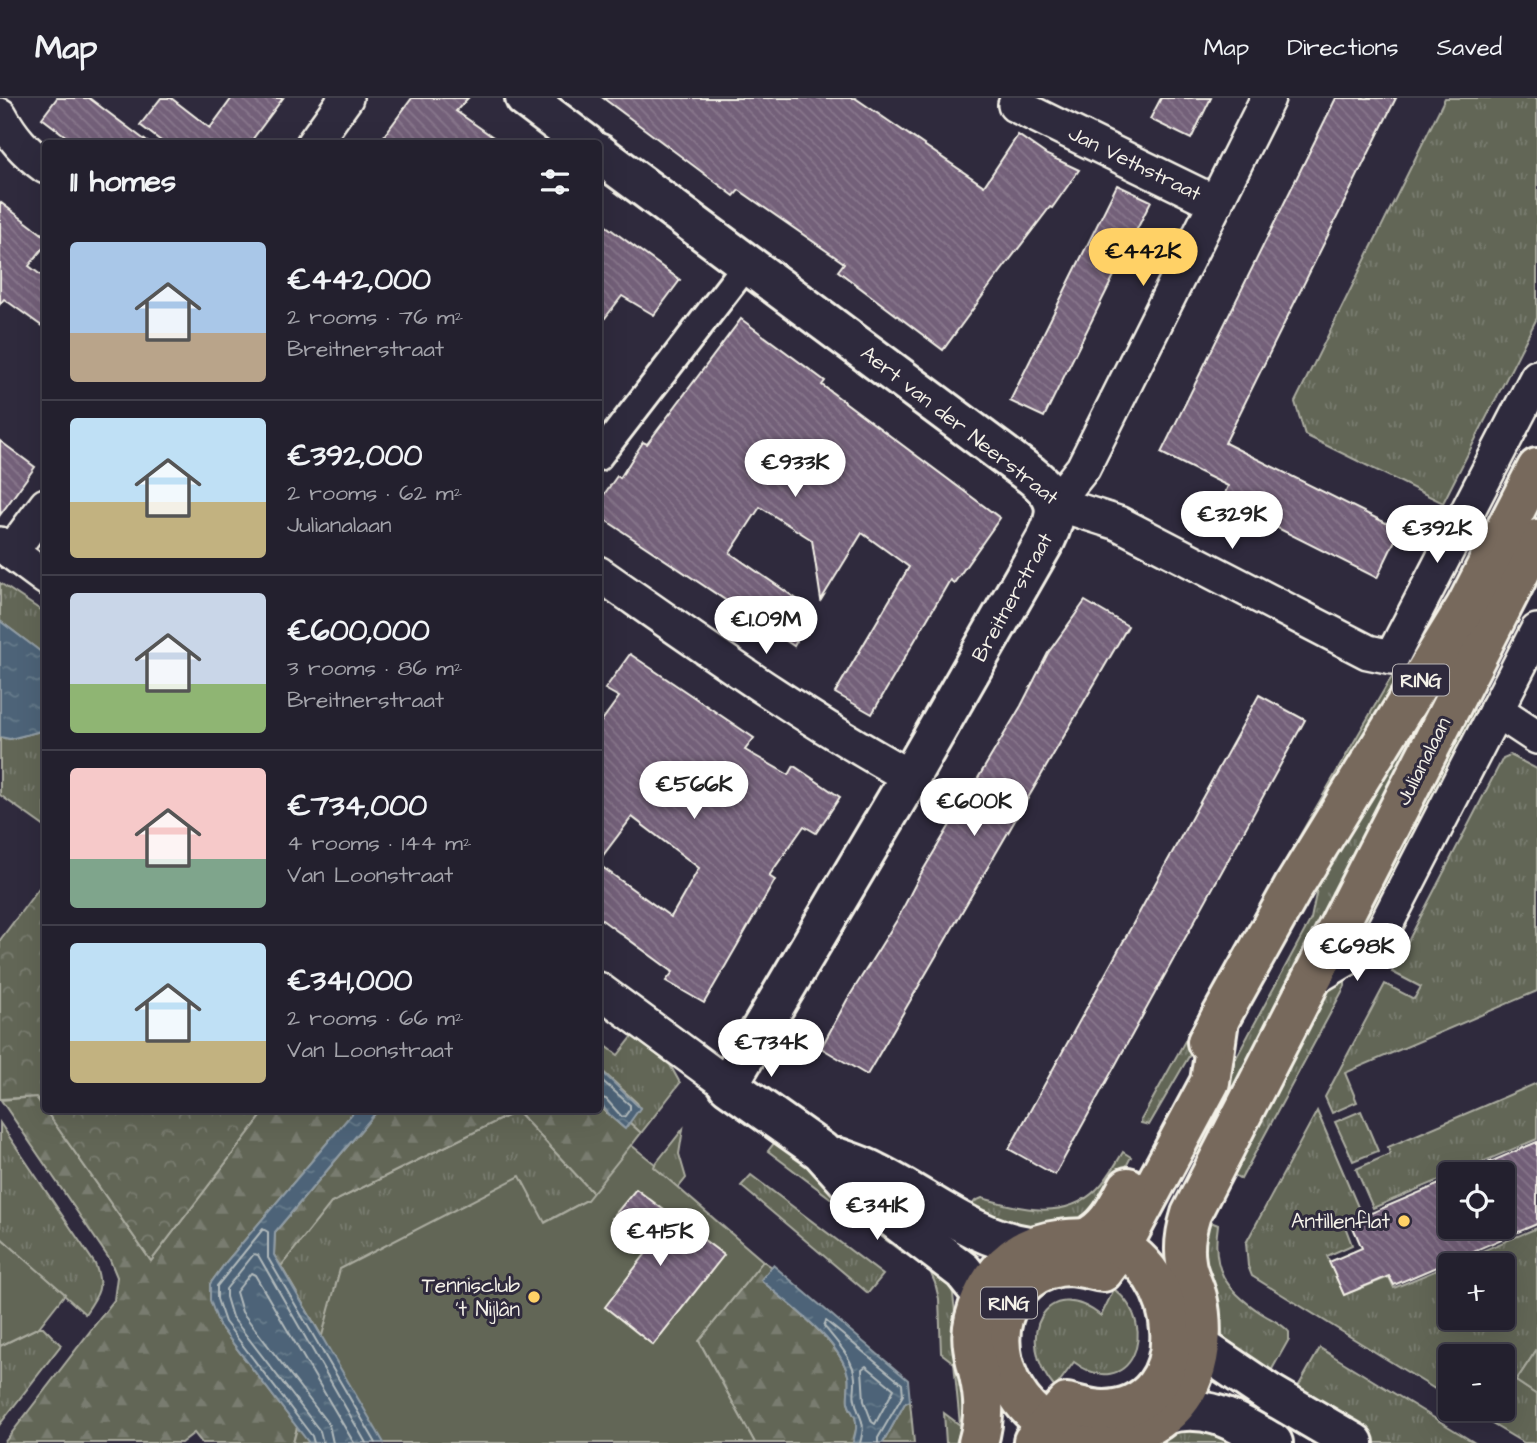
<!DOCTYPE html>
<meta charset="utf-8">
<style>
body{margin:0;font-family:"Architects Daughter",sans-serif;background:#2f2d3a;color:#f1f3f6;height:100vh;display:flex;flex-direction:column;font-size:26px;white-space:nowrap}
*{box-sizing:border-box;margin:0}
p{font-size:23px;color:#a3a3aa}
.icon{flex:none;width:38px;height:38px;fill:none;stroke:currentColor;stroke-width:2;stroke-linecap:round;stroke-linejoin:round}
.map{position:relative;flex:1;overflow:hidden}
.drawer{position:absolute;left:42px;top:42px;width:560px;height:973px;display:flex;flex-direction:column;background:#23202e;border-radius:7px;box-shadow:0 7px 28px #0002,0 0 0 2px #403e4a}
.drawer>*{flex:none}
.controls{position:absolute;left:1438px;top:1064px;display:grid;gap:14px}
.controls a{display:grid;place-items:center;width:77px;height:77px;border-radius:7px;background:#23202e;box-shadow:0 7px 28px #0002,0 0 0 2px #403e4a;font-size:35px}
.price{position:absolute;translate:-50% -60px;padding:0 16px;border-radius:24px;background:#fff;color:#222;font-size:23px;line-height:46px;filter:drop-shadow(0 2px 4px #0008)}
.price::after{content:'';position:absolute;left:50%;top:42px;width:21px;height:16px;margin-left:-10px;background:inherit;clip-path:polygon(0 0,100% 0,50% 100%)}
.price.active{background:#ffd166;color:#111}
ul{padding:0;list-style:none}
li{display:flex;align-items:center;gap:21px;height:175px;padding:0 28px}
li+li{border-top:2px solid #403e4a}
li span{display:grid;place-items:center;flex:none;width:196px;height:140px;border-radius:7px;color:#555}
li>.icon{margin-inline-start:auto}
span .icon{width:84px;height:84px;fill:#fffc;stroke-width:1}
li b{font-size:30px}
h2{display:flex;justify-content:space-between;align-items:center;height:84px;padding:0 28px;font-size:30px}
header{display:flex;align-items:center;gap:42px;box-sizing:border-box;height:98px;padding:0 35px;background:#23202e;border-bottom:2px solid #403e4a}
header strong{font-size:33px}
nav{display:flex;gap:38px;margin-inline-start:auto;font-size:24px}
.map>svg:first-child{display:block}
</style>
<header>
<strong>Map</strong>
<nav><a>Map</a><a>Directions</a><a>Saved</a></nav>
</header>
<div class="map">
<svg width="1537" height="1345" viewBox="0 0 1537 1345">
<defs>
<pattern id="grass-tufts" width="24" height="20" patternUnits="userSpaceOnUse" patternTransform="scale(1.75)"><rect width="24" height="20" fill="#626657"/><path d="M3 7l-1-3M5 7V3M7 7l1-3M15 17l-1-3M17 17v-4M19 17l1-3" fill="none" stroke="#797c6f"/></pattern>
<pattern id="forest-firs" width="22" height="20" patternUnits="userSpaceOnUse" patternTransform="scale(1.75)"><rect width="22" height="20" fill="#626657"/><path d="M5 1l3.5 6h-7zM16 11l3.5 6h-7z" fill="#797c6f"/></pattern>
<pattern id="park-crowns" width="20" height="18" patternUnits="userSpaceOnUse" patternTransform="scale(1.75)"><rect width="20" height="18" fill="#626657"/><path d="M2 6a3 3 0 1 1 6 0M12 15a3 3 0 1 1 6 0" fill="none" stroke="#797c6f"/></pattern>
<pattern id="water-ripples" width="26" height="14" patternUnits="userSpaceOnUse" patternTransform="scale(1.75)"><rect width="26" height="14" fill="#4d6478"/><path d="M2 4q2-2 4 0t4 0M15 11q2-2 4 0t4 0" fill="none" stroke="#677b8b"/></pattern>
<pattern id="building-back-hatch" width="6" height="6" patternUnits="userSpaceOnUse" patternTransform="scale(1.75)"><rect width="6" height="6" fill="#736079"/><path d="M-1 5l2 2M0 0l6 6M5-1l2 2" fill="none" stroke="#88778c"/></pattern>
</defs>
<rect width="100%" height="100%" fill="#2f2a3d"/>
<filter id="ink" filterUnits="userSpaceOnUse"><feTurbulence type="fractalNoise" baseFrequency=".0143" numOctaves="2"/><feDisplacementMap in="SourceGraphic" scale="14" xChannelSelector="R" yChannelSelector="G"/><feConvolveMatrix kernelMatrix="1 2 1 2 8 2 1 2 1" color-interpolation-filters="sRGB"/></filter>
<g filter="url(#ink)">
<g fill="url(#grass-tufts)" stroke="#abaca0" stroke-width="2" fill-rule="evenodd">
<polygon points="1445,0 1537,0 1537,220 1443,405 1305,337 1295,304"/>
<polygon points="0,485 45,515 45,557 0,523"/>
<polygon points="1397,572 1410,578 1149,1027 1141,1025 1141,1022 1284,765 1388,585"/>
<polygon points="1430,589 1444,596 1204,1060 1189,1052 1188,1049 1311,821 1322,766"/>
<polygon points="1465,607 1482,616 1375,825 1344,847"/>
<polygon points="45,632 45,729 0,697 0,639 10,641"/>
<polygon points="1510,657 1537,671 1537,893 1345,975 1357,1004 1332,1015 1325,999 1385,886 1414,901 1421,889 1392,874 1503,660"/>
<polygon points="1345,883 1345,888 1241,1081 1228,1073 1232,1062 1240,1066 1243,1059 1235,1055 1324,896"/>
<polygon points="633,938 670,967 680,985 641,1035 629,1024 640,1010 637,1005 599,970 598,942 618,957"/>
<polygon points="1537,985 1537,1041 1373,1110 1356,1071 1390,1056 1388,1049"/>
<polygon points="517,1013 594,1096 587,1102 544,1125 519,1079 384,1345 281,1168 331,1105"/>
<path d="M1317,1013l44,103 -18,7 9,24 -25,11 17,39 45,-18 5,11 143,-60v121l-21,32 21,14v48h-13l-57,-34h36v-53h-52v43l-199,-123 -4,-10 -2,-23zM1451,1167h52v53h-52z"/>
<polygon points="1361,1013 1378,1053 1353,1063 1335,1024"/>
<path d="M0,1025l95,141c9,23 4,30 -10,50l-85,-77z"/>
<polygon points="683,1031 679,1056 686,1080 678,1090 653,1069"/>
<polygon points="775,1044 908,1145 902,1154 768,1053"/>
<path d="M1123,1054l8,5c-9,16 -17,40 -32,51 -20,16 -54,22 -79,20 -16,-2 -36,-12 -52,-18l7,-9 7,-3c39,11 83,23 115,-9 11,-10 18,-24 26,-37z"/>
<polygon points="751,1077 883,1177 868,1195 741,1088"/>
<path d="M1208,1123l10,4c-7,44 7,64 43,88 9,6 21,10 28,19v7l-23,41 -41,-37 -6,-14 -18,-79z"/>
<path d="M929,1171l20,13 4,12c4,44 20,108 3,149h-10l-2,-30 16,12 -6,-62 -13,-10 -2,-54 -4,-16z"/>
<path d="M1114,1191c49,39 15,115 -40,73l-19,26c-43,-51 -8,-116 46,-72z"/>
<polygon points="39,1229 43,1229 61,1247 0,1326 0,1248"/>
<polygon points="1320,1250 1475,1345 1372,1345 1294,1296"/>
<polygon points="1187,1331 1208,1333 1232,1341 1231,1345 1144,1345 1164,1336"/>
</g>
<g fill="url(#forest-firs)" stroke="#abaca0" stroke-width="2">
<polygon points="36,999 151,1163 266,1012 355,1012 226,1164 210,1186 219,1227 297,1329 293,1345 202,1345 194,1335 181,1345 4,1345 114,1202 117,1179 110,1162 1,1002"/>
<polygon points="599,1001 605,1014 624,1030 629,1024 641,1035 594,1096 517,1013 331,1105 281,1168 274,1157 275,1134 378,1012 598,1012"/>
<path d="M763,1163l9,6 -11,13c26,23 79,61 87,95 2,9 -1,18 0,27 1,6 4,9 7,15 3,9 0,17 -2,26h-98l-56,-102z"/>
<polygon points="910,1303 914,1345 883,1345 905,1305"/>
</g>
<polygon fill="url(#park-crowns)" stroke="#abaca0" stroke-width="2" points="45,782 46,1012 266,1012 151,1163 36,999 0,1001 0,842"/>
<g fill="#626657" stroke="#abaca0" stroke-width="2">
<polygon points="631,1047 655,1066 654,1069 763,1163 699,1243 755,1345 293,1345 340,1171 520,1078 545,1125 587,1102"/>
<polygon points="0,1139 65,1196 39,1229 0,1248"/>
<polygon points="1537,1251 1537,1297 1516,1283"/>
</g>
<g fill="url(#water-ripples)" stroke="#909ca5" stroke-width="2">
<polygon points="0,523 45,557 45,632 10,641 0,639"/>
<path d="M598,970l42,40 -15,21c-27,-23 -27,-27 -27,-61z"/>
<polygon points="355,1012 378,1012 275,1134 274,1157 384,1345 309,1345 219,1227 210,1202 210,1186 226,1164"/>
<path d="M773,1167l135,115 2,21 -5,2 -22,40h-30c2,-9 5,-17 2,-26 -3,-6 -6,-9 -7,-15 -1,-9 2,-19 0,-27 -9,-36 -60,-71 -87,-95z"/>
</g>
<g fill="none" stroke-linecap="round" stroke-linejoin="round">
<g stroke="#b1b9bb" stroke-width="2">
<polyline points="598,979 630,1007 630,1011 625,1018 622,1019 606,1001 598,999"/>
<polygon points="866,1268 894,1291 875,1326 872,1324 864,1303 862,1271"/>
<polyline points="314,1345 312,1338 225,1224 217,1201 217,1188 263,1131 268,1134 268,1160 376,1345"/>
<polyline points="323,1345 320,1333 232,1219 226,1199 226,1191 254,1156 258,1157 366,1345"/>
<polyline points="333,1345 329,1327 242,1214 236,1194 251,1175 255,1177 354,1345"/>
<path d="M860,1345c7,-25 -1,-22 -5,-43 -2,-8 1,-14 0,-22 -1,-19 -20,-38 -31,-52l2,-5 76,63 1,11 -25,43v5"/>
</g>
</g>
<g fill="url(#building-back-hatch)" stroke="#f4f1e8" stroke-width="2">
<polygon points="57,0 89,0 150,46 76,46 42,20"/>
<polygon points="161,0 171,0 210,30 232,0 283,0 249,46 165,46 140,27"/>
<polygon points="412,0 468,0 456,13 503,46 378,46"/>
<polygon points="603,0 855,0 984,88 1018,37 1047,57 1079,72 1052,110 1050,109 992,185 943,252 838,173 844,165 739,92 734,98"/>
<polygon points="1161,0 1211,0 1191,41 1150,21"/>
<polygon points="1336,0 1396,0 1225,345 1400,432 1377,480 1222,402 1228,388 1161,355"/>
<polygon points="1117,87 1151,103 1044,319 1010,303"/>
<polygon points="0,104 46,139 46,146 29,168 46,181 46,231 4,201 0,206"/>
<polygon points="598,122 680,182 654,217 622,198 598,229"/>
<polygon points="741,221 825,283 822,287 1000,420 954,485 950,482 872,616 835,595 909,469 862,435 821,502 812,442 760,409 730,455 814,513 794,548 598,417 598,405 617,378 620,380 643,344 647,346"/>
<polygon points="0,343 35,369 0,417"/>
<polygon points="1085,503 1128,528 867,977 821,950 847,902 897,822 919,779 1021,608 1048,555"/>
<polygon points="630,556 754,640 745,652 789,677 794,668 840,699 816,735 804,728 769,778 775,782 704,905 666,883 673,874 598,819 598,766 671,819 699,770 632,719 598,764 598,628 619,599 605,591"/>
<polygon points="1259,597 1305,622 1055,1077 1009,1051"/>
<polygon points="1537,1044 1537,1126 1394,1187 1389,1178 1344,1197 1329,1164 1362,1150 1352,1127 1358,1125 1357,1121 1451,1081 1451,1129 1503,1129 1503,1076 1462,1076"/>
<polygon points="636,1091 724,1157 653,1247 605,1209 650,1150 612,1120"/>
</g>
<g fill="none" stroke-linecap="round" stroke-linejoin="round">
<defs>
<polyline id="pedestrian" points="598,359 748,165"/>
<g id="minor">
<polyline points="1020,0 1015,7 1216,105"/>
<polyline points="1268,0 1083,370 1055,405 1118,425 1368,554 1392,559 1537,279"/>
<path d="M0,17c12,22 25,37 46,52"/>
<polyline points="313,46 346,0"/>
<polyline points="0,446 46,480"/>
<polyline points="11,454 46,407"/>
<path d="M598,475c102,71 203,144 312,204"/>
<polyline points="1496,612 1537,639"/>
<polyline points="1308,884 1378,842 1537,533"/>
<polyline points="598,891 728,987"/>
</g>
<g id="tertiary">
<polyline points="525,0 586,46"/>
<path d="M598,55l433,322c26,21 30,34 15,64l-136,238 -182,308 93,66 34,38 108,82 20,25"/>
<path d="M839,1060c11,4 24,8 35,14 52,25 97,66 155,74"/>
<polyline points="1199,1248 1270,1296 1354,1345"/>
<path d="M1166,1316c43,-11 70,8 107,29"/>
</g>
<g id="primary">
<path d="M1219,922l-9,62 -89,166 -18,24c-10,-2 -21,-5 -32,-6 -16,0 -32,5 -44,15 -49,42 -25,121 28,147 20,10 46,11 68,7 31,-5 59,-29 70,-59 9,-24 10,-54 4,-79 -3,-12 -10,-23 -11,-35 -3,-17 0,-32 5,-48l346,-675"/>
<polyline points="1207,944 1294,788 1466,508 1537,370"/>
<path d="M1086,1140c22,-11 30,-30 42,-51"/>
<path d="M978,1345c4,-14 6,-27 5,-42 -3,-44 -22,-56 -1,-103 15,-33 41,-54 76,-58 16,-2 33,-3 48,1 79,24 93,166 -2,169 -12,0 -25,-4 -37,-7l-34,38"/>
</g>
</defs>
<use href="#pedestrian" stroke="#f4f1e8" stroke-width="32"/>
<use href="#minor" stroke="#f4f1e8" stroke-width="38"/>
<use href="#tertiary" stroke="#f4f1e8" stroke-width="44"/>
<use href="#primary" stroke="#f4f1e8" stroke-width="44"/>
<use href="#pedestrian" stroke="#2f2a3d" stroke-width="26"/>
<use href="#minor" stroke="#2f2a3d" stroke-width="33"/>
<use href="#tertiary" stroke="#2f2a3d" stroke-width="38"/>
<use href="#primary" stroke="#77695c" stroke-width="38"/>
</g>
</g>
<g fill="#ffd166" stroke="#2f2a3d" stroke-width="2.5">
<circle cx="1404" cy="1123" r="7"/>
<circle cx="534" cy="1199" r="7"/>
</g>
<g text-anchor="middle" stroke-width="6" stroke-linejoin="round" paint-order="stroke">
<g fill="#2f2a3d" stroke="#b9b5b5" stroke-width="2">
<rect x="1393" y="566.5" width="56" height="31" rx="5"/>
<rect x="981" y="1189.5" width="56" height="31" rx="5"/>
</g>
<g font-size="19" font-weight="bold" fill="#f4f1e8">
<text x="1421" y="589">RING</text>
<text x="1009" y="1212">RING</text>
</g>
<g font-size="21" fill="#f4f1e8" stroke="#2f2a3d">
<text transform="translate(1135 65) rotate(26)" y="7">Jan Vethstraat</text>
<text transform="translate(960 327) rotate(38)" y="7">Aert van der Neerstraat</text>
<text transform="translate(1012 499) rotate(-61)" y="7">Breitnerstraat</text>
<text transform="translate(1423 663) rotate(-63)" y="7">Julianalaan</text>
</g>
<g font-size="21" fill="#f4f1e8" stroke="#2f2a3d" text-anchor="end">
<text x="1390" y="1130">Antillenflat</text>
<text x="520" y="1194">Tennisclub<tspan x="520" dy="24">'t Nijlân</tspan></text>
</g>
</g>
</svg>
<div class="controls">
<a><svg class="icon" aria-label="locate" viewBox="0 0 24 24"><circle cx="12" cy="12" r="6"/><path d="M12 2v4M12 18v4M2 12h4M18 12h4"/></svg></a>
<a>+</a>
<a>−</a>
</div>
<b class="price active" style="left:1143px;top:190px">€442K</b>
<b class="price" style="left:795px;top:401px">€933K</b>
<b class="price" style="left:1232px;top:453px">€329K</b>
<b class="price" style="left:1437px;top:467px">€392K</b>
<b class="price" style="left:766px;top:558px">€1.09M</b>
<b class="price" style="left:694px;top:723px">€566K</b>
<b class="price" style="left:974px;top:740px">€600K</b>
<b class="price" style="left:1357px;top:885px">€698K</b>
<b class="price" style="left:771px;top:981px">€734K</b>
<b class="price" style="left:877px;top:1144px">€341K</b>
<b class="price" style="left:660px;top:1170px">€415K</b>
<section class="drawer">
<h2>11 homes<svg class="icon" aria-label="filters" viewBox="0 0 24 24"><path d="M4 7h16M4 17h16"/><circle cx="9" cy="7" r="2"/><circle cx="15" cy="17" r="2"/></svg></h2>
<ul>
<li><span style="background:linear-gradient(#a9c7e8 65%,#b9a48a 0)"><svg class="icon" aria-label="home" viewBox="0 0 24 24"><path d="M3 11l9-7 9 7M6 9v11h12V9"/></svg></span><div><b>€442,000</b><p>2 rooms · 76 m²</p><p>Breitnerstraat</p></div></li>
<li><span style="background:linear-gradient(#bfe0f5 60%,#c2b280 0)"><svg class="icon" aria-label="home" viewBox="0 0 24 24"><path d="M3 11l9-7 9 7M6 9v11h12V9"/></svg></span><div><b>€392,000</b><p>2 rooms · 62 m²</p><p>Julianalaan</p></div></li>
<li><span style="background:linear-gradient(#c9d6e8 65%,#8fb573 0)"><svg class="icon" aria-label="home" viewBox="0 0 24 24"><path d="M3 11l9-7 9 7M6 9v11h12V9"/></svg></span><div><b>€600,000</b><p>3 rooms · 86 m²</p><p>Breitnerstraat</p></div></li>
<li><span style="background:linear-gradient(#f6c9c9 65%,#7fa58c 0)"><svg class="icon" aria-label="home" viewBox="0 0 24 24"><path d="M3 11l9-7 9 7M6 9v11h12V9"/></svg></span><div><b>€734,000</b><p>4 rooms · 144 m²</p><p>Van Loonstraat</p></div></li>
<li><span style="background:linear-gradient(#bfe0f5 70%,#c2b280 0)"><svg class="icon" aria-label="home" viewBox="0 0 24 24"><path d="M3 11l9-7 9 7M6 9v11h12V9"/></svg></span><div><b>€341,000</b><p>2 rooms · 66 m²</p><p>Van Loonstraat</p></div></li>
</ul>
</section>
</div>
